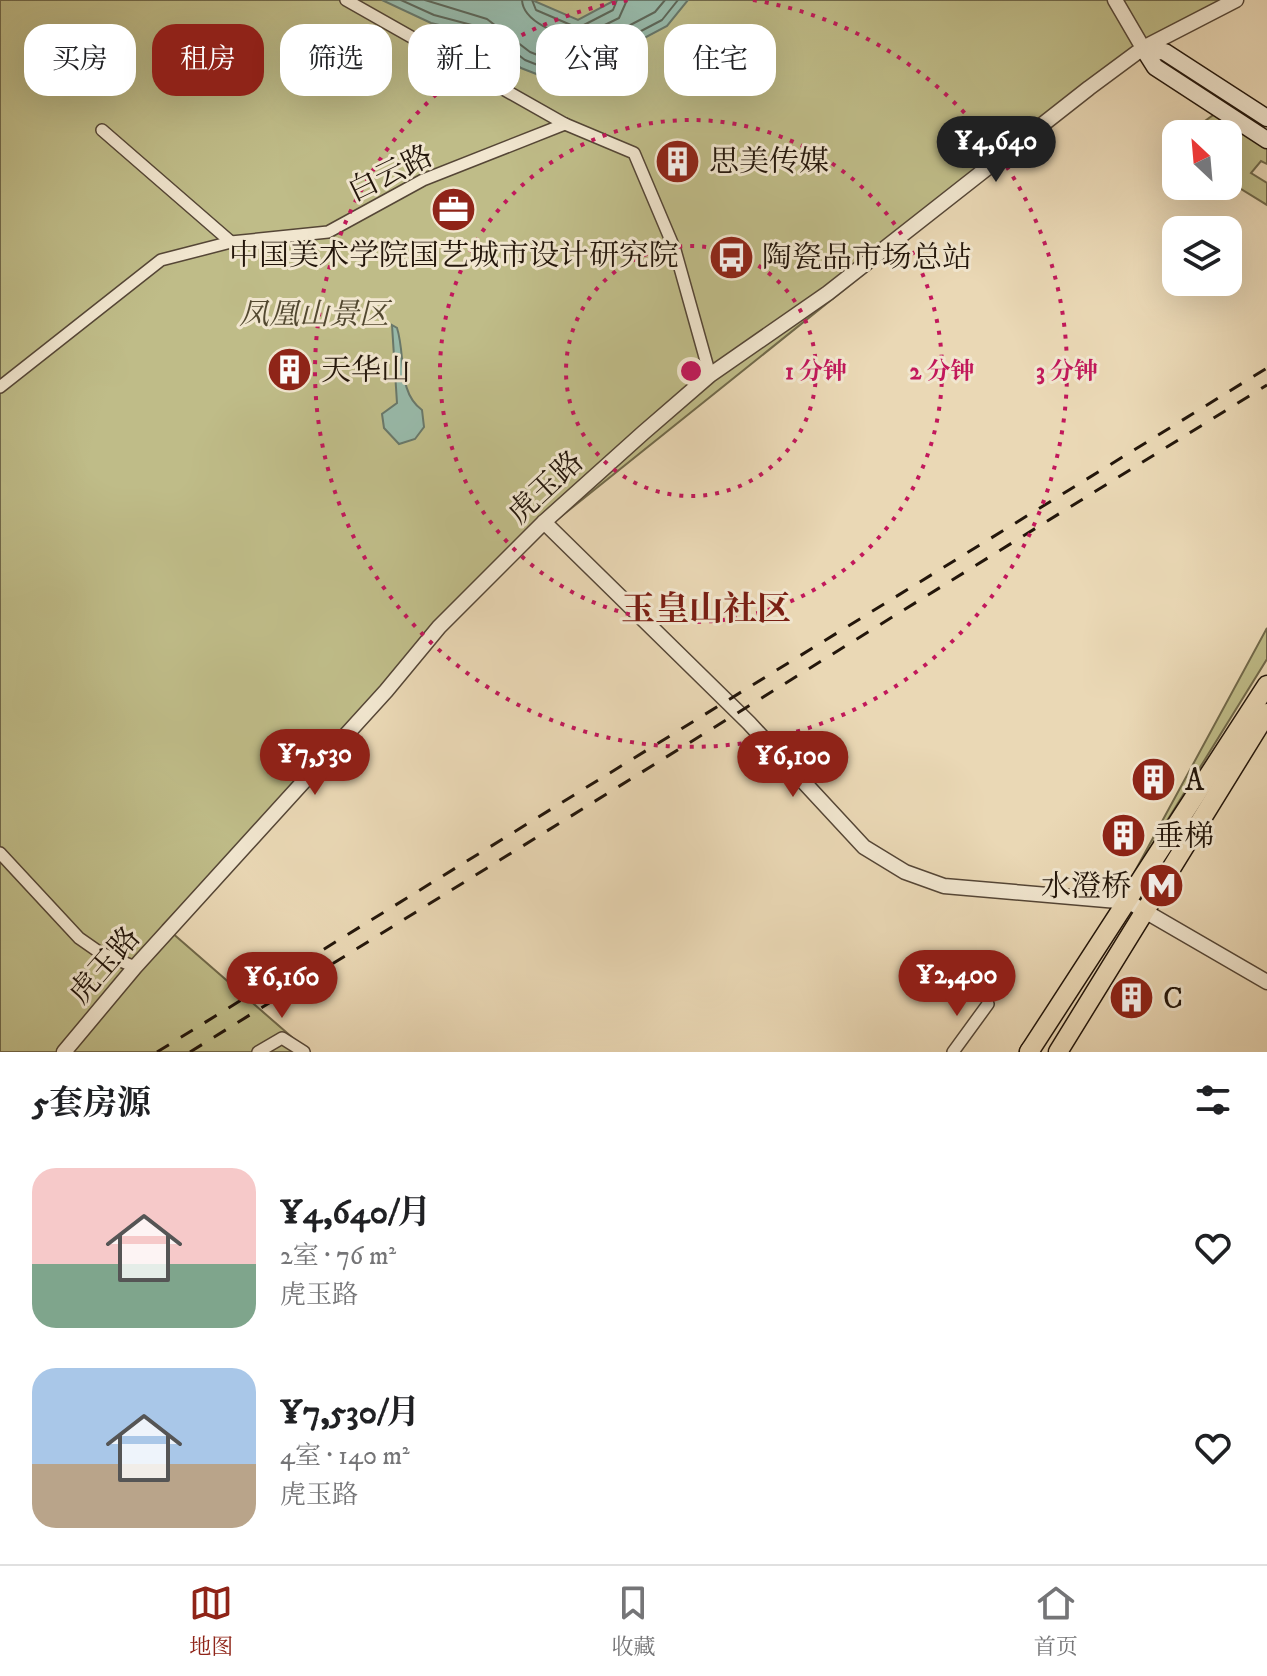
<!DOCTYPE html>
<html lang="zh">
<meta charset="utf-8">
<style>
body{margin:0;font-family:"IM FELL DW Pica","Noto Serif SC",serif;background:#f6f6f6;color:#202124;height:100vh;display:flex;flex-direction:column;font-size:30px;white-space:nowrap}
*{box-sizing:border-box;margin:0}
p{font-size:26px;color:#757577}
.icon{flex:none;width:44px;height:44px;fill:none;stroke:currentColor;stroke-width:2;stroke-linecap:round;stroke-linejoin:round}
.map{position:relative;height:1052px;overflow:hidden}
.side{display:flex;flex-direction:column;background:#fff;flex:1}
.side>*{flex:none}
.banner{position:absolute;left:24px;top:24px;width:800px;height:72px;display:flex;gap:16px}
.needle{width:52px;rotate:334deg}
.buttons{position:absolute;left:1162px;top:120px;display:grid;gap:16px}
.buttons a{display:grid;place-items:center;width:80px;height:80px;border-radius:16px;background:#fff;box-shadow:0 8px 32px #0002;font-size:40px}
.price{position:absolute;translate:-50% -68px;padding:0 18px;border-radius:28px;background:#8f2418;color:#fff;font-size:26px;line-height:52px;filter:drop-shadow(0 2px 4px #0008)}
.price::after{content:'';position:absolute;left:50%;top:48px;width:24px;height:18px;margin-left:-12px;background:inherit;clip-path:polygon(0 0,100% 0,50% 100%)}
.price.on{background:#222;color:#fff}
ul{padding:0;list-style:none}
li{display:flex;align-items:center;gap:24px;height:200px;padding:0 32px}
li span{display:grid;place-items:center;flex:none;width:224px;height:160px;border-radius:24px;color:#555}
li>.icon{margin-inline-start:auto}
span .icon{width:96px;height:96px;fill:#fffc;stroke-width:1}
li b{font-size:34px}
h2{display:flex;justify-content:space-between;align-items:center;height:96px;padding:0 32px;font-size:34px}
.chip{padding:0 28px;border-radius:24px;background:#fff;box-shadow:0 8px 32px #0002;font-size:28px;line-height:72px}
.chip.on{background:#8f2418;color:#fff}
.dock{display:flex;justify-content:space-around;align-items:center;height:112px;border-top:2px solid #e0e0e0;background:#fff;font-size:22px;color:#757577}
.dock a{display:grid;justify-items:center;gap:4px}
.dock .on{color:#8f2418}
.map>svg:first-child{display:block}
</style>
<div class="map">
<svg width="1267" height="1052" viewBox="0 0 1267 1052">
<rect width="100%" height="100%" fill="#ead8b5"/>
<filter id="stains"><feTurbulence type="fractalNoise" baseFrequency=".0025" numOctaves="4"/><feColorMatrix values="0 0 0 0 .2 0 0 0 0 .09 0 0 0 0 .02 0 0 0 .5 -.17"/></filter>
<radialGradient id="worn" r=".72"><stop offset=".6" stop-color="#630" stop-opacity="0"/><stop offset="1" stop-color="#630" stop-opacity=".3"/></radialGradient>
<g fill="#bfbc88" stroke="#71694a" stroke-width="2">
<polygon points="0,0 1240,0 1171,37 1108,78 518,551 163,925 309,1052 0,1052"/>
<polygon points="1216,113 1267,146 1267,164 1261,161 1251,173 1267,183 1267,205 1228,181 1228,134 1187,134"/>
<polygon points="1267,628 1267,659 1128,884"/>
</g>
<g fill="#98baaa" stroke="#69786a" stroke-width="2">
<polygon points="382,0 532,0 578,20 615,0 688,0 667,26 629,46 609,72 562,84 521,68 480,35 431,23"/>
<path d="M392,325l5,3c9,28 0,64 25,82l2,17 -9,12 -16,5 -15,-16 -2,-14 15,-11z"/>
</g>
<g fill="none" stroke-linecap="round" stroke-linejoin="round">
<g stroke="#5e685a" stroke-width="2">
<polyline points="401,0 434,15 483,28 525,60 563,75 604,65 624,40 662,20 678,0"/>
<polyline points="425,0 487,19 530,52 563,65 598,56 617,32 655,12 665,0"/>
<path d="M522,0c1,22 37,35 56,38l41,-20 8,-18"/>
<polyline points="532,0 536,10 578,28 613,10 617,0"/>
</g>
<defs>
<g id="minor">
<polyline points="346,0 565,124 634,153 675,250 710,375"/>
<polyline points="102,130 231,242"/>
<polyline points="0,387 161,260 231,242 328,232 423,180 565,124"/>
<polyline points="0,853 79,938 99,952 135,967"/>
<polyline points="258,1052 282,1038 304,1052"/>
<polyline points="953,1052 988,1004"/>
</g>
<g id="tertiary">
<polyline points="1115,0 1143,48"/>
<polyline points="544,522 749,723 864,847 905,872 944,886 1129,902 1267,982"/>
<polyline points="64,1052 135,967 386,691 439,627 544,522 643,433 710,375 828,293 1089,88 1143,48 1236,0"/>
</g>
<g id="secondary">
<polyline points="1143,48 1155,67 1267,140"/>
<polyline points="1143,48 1165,52 1267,118"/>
</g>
<g id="primary">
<polyline points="1029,1052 1267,685"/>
<polyline points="1058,1052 1267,713"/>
</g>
<polyline id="trunk" points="1029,1052 1031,1049"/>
</defs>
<use href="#minor" stroke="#554636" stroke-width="14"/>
<use href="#tertiary" stroke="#554636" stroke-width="17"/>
<use href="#secondary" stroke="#23160b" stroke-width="19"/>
<use href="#primary" stroke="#23160b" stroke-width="21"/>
<use href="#trunk" stroke="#23160b" stroke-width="21"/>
<use href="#minor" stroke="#f1e6cf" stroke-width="11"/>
<use href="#tertiary" stroke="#f1e6cf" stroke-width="14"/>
<use href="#secondary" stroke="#f1e6cf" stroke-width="16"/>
<use href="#primary" stroke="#ead8b5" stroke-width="18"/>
<use href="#trunk" stroke="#ead8b5" stroke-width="18"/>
<g stroke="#23160b" stroke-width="3" stroke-dasharray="14 14" stroke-linecap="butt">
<polyline points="157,1052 1267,368"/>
<polyline points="190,1052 1267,385"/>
</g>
</g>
<g fill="none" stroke="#c2185b" stroke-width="4" stroke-dasharray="4 8">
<circle cx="691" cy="371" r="125"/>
<circle cx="691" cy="371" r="251"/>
<path d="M753 0A376 376 0 1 1 629 0"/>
</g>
<defs>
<symbol id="building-disc" viewBox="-11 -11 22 22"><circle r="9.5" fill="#8f2418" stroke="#f1e6cf"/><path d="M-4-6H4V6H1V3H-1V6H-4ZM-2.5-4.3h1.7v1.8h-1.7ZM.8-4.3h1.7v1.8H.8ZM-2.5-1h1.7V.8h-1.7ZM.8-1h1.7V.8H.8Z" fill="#fff"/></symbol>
<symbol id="office-disc" viewBox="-11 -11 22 22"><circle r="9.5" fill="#8f2418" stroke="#f1e6cf"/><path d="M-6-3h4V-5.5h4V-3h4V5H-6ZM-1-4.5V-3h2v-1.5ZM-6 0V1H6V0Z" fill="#fff"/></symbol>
<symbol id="bus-disc" viewBox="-11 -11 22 22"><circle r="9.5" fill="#8f2418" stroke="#f1e6cf"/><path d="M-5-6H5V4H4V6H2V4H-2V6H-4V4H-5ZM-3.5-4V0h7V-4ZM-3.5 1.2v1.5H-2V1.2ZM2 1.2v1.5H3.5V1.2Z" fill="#fff"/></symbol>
<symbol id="metro-disc" viewBox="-11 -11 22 22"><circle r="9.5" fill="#8f2418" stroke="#f1e6cf"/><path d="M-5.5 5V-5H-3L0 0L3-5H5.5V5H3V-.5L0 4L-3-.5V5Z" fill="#fff"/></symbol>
</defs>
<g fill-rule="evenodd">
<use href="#building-disc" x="652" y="136" width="51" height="51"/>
<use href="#office-disc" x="428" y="184" width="51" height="51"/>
<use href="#bus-disc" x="706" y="232" width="51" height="51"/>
<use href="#building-disc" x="264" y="344" width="51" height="51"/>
<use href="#building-disc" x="1128" y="754" width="51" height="51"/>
<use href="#building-disc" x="1098" y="810" width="51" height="51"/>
<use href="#metro-disc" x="1136" y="860" width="51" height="51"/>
<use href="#building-disc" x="1106" y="972" width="51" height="51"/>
</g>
<g text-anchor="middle" stroke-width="6" stroke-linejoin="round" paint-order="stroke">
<g font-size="30" fill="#23160b" stroke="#f1e6cf" text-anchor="start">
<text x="709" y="171">思美传媒</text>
<text x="454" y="265" text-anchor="middle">中国美术学院国艺城市设计研究院</text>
<text x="762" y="267">陶瓷品市场总站</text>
<text x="321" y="380">天华山</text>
<text x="1185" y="790">A</text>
<text x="1154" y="846">垂梯</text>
<text x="1131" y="896" text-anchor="end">水澄桥</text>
<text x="1163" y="1008">C</text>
</g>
<g font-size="30" fill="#23160b" stroke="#f1e6cf">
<text transform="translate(390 173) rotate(-26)" y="10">白云路</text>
<text transform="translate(545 487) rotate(-43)" y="10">虎玉路</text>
<text transform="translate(104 965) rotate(-49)" y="10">虎玉路</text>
</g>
<g font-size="30" font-style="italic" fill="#524830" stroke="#f1e6cf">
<text x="314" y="324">凤凰山景区</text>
</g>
<g font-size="34" font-weight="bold" fill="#7a1f14" stroke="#f1e6cf">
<text x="706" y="620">玉皇山社区</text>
</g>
</g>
<circle cx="691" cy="371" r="12" fill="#c2185b" stroke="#f1e6cf" stroke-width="4"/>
<g font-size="24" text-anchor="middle" font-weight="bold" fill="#c2185b" stroke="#f1e6cf" stroke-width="6" stroke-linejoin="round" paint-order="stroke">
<text x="816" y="379">1 分钟</text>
<text x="942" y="379">2 分钟</text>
<text x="1067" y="379">3 分钟</text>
</g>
<rect width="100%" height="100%" filter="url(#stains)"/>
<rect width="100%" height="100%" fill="url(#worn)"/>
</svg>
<div class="buttons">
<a><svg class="needle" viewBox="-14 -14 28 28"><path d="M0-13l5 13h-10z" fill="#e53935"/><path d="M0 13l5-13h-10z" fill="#757577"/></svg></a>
<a><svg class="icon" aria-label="layers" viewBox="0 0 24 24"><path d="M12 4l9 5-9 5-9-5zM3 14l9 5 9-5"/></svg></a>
</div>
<b class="price on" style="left:996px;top:184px">¥4,640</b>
<b class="price" style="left:315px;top:797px">¥7,530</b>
<b class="price" style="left:793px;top:799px">¥6,100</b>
<b class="price" style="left:957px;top:1018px">¥2,400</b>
<b class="price" style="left:282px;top:1020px">¥6,160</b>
<div class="banner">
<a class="chip">买房</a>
<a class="chip on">租房</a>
<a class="chip">筛选</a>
<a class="chip">新上</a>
<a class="chip">公寓</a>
<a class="chip">住宅</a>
</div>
</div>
<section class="side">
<h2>5套房源<svg class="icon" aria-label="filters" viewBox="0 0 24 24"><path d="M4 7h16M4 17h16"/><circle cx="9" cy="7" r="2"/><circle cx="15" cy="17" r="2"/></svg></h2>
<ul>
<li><span style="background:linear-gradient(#f6c9c9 60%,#7fa58c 0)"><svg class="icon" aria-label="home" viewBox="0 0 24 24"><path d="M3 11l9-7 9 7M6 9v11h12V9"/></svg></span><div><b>¥4,640/月</b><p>2室 · 76 m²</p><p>虎玉路</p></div><svg class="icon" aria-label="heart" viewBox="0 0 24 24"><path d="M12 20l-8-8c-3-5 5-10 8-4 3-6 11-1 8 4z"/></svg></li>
<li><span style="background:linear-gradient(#a9c7e8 60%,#b9a48a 0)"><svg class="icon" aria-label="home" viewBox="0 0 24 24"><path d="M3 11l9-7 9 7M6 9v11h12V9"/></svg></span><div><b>¥7,530/月</b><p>4室 · 140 m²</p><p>虎玉路</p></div><svg class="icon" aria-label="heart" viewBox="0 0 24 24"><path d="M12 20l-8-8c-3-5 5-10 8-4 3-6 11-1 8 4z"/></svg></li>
</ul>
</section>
<nav class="dock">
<a class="on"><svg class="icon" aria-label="map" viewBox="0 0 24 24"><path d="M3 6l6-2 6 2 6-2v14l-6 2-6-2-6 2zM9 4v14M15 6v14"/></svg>地图</a>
<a><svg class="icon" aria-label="saved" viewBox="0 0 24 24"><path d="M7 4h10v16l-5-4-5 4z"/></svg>收藏</a>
<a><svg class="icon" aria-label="home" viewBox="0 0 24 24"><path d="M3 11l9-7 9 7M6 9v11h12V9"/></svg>首页</a>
</nav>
